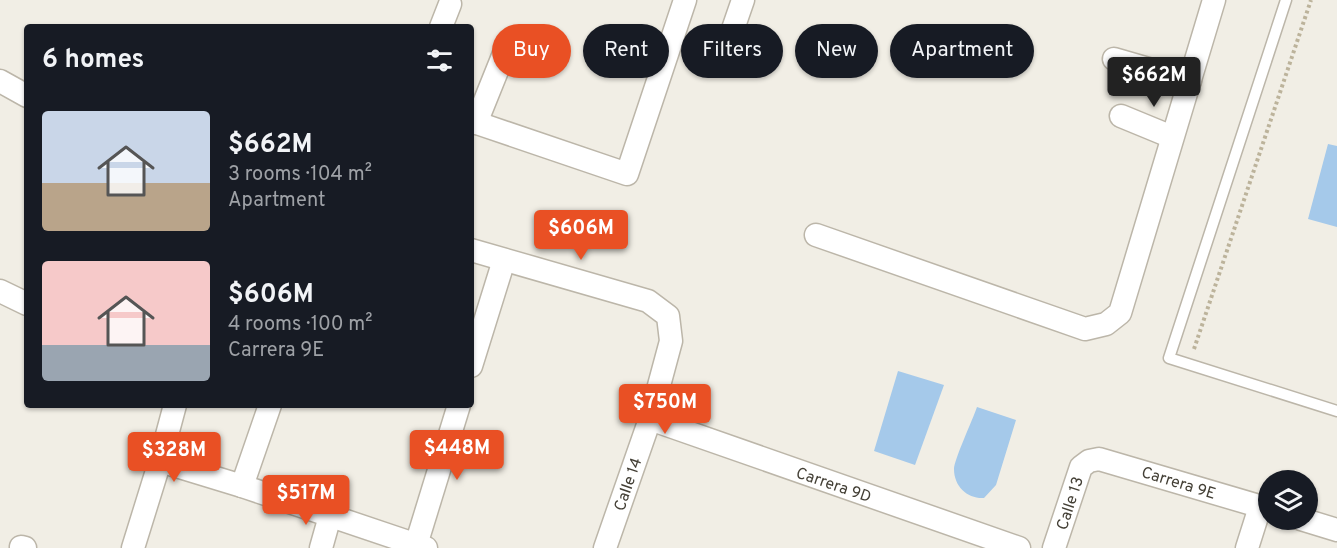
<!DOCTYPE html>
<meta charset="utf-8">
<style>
body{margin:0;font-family:Overpass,sans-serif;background:#20242c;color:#f1f3f6;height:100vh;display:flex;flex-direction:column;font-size:22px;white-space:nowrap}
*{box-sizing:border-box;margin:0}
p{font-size:20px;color:#9ea1a6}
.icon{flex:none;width:33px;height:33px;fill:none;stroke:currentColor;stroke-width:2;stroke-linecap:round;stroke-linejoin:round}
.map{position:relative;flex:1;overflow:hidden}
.panel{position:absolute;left:24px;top:24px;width:450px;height:384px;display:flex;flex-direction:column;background:#171b24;border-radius:6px;box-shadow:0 2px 4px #0004}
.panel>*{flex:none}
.top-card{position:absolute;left:492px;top:24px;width:570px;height:54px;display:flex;gap:12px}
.buttons{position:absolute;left:1258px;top:470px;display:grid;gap:12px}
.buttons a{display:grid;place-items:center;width:60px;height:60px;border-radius:50%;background:#171b24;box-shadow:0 2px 4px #0004;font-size:30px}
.price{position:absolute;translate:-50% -51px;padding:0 14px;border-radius:6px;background:#e95024;color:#fff;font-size:20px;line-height:39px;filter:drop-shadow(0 2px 3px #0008)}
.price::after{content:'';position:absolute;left:50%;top:36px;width:18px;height:14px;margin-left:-9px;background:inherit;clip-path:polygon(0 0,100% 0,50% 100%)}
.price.active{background:#222;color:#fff}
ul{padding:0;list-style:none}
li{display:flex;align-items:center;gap:18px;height:150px;padding:0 18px}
li span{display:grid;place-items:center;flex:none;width:168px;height:120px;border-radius:6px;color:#555}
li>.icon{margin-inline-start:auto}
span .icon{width:72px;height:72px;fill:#fffc;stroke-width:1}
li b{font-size:26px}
h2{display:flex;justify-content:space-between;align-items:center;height:72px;padding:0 18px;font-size:26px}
.pill{padding:0 21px;border-radius:27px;background:#171b24;box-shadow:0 2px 4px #0004;font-size:21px;line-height:54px}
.pill.active{background:#e95024;color:#fff}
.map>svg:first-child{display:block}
</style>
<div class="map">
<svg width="1337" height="548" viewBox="0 0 1337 548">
<rect width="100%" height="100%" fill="#f1eee5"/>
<g fill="#a5c9ea">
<polygon points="1328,144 1337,146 1337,227 1308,219"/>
<polygon points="898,371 944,385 915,465 874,451"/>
<path d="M977,407l39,13 -20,65 -12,13c-16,1 -30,-11 -30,-29 0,-9 19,-50 23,-62z"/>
</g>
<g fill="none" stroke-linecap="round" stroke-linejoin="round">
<defs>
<polyline id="lane" points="1286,0 1169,358 1337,411"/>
<g id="street">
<polyline points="441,27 450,4"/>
<polyline points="733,29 743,0"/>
<polyline points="1114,59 1190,81"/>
<polyline points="0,81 27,96"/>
<polyline points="1121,116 1172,137"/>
<polyline points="471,121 627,174 685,0"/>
<polyline points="476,123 507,46"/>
<polyline points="816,235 1085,329 1106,324 1120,313 1214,0"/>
<polyline points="471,250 648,301 668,316 671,341 650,419 605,548"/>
<polyline points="0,291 27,304"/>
<polyline points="471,366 504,260"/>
<polyline points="650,419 1019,548"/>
<polyline points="160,461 242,486 426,548"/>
<polyline points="242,486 270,405"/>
<polyline points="1301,519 1337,530"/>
<polyline points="416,545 459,405"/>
<polyline points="21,547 25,548"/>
<polyline points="133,548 160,461 175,405"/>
<polyline points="321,548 330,516"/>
<polyline points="1054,548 1081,467 1089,461 1099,459 1269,509"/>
<polyline points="1247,548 1260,507"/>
</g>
</defs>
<use href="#lane" stroke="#bcb6a9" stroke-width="13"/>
<use href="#street" stroke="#bcb6a9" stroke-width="25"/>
<polyline stroke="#bcb39b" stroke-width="4" stroke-dasharray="3 3" stroke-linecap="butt" points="1194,349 1311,0"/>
<use href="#lane" stroke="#fff" stroke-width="10"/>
<use href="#street" stroke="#fff" stroke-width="22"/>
</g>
<g text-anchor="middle" stroke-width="4.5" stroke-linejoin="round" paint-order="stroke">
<g font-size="16" fill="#433f35" stroke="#fff">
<text transform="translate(1179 482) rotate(17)" y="6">Carrera 9E</text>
<text transform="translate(627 484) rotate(-71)" y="6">Calle 14</text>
<text transform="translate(834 484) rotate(19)" y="6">Carrera 9D</text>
<text transform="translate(1069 503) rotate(-72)" y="6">Calle 13</text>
</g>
</g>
</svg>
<div class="buttons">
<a><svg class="icon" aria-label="layers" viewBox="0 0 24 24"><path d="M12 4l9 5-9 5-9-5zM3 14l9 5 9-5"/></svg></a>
</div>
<b class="price active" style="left:1154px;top:108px">$662M</b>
<b class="price" style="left:581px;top:261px">$606M</b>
<b class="price" style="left:665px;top:435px">$750M</b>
<b class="price" style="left:457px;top:481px">$448M</b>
<b class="price" style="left:174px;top:483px">$328M</b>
<b class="price" style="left:306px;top:526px">$517M</b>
<div class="top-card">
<a class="pill active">Buy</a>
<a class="pill">Rent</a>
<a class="pill">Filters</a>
<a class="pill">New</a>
<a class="pill">Apartment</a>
</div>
<section class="panel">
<h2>6 homes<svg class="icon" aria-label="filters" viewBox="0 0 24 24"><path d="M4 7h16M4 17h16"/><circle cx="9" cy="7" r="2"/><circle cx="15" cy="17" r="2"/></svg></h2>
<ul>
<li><span style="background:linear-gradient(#c9d6e8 60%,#b9a48a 0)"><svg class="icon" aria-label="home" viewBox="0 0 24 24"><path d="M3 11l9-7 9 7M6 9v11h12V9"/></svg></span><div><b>$662M</b><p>3 rooms · 104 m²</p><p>Apartment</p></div></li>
<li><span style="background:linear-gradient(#f6c9c9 70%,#9aa5b1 0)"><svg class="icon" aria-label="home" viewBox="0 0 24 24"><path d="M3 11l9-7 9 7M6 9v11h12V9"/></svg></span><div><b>$606M</b><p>4 rooms · 100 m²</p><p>Carrera 9E</p></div></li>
</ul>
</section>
</div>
